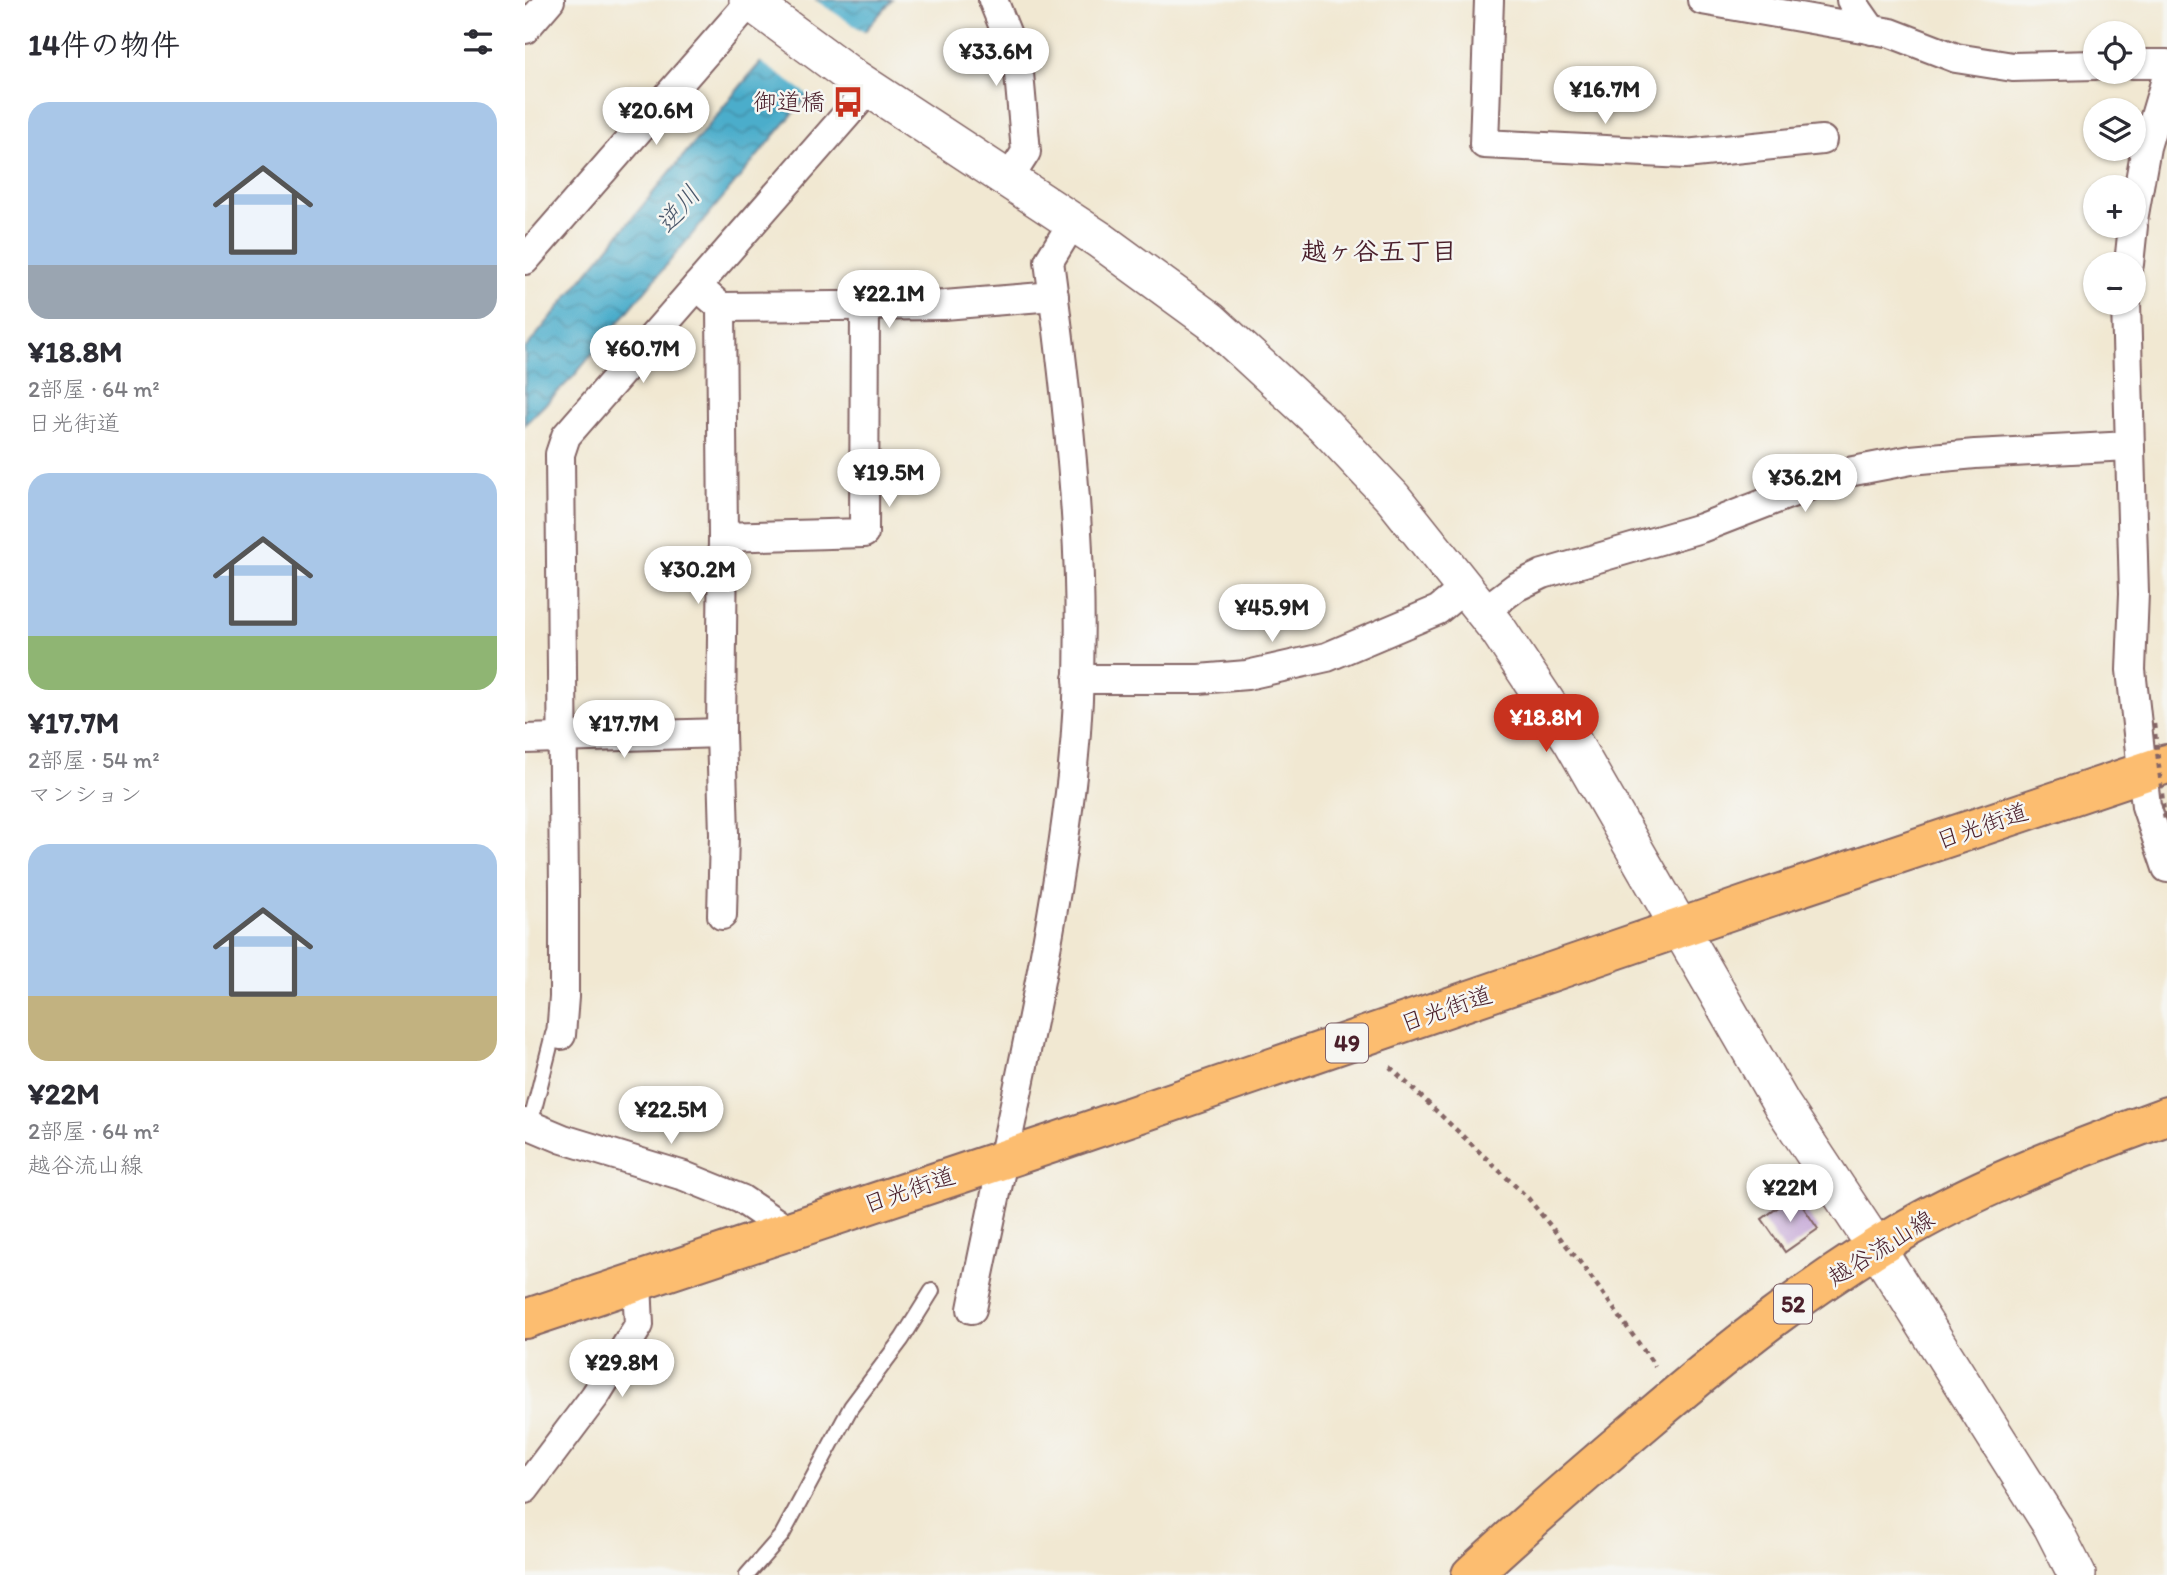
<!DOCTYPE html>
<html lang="ja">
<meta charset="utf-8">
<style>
body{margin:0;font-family:Itim,"Klee One",sans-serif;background:#f7f7f7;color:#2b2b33;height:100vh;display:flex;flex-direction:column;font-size:26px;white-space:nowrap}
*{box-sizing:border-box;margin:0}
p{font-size:23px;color:#7c7c81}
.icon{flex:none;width:38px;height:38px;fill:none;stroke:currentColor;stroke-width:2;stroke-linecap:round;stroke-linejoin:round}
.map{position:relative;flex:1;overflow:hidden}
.panel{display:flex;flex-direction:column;background:#fff;width:525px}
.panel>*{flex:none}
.fabs{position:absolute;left:1558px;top:21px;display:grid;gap:14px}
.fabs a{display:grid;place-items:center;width:63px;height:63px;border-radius:50%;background:#fff;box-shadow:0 2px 5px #0004;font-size:35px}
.price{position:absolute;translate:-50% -60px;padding:0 16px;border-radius:24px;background:#fff;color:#222;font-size:23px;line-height:46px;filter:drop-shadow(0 2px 4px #0008)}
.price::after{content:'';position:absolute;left:50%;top:42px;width:21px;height:16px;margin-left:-10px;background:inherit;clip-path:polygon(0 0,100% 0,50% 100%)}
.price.on{background:#c8321e;color:#fff}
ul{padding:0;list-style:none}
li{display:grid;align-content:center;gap:14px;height:371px;padding:0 28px}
li span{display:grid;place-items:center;height:217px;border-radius:21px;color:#555}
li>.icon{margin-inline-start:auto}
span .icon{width:126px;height:126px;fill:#fffc;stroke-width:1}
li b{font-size:30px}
h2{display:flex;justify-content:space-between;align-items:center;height:84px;padding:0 28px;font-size:30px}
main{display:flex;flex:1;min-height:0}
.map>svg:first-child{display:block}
</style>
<main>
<section class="panel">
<h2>14件の物件<svg class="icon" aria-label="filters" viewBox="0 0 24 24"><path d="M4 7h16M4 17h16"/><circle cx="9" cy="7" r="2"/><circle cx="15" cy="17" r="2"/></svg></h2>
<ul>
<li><span style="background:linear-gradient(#a9c7e8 75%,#9aa5b1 0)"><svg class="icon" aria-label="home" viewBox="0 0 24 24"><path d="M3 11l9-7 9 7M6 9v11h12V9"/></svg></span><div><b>¥18.8M</b><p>2部屋 · 64 m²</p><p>日光街道</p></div></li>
<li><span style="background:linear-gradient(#a9c7e8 75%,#8fb573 0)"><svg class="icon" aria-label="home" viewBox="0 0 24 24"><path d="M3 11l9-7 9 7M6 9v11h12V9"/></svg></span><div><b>¥17.7M</b><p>2部屋 · 54 m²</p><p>マンション</p></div></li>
<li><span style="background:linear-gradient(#a9c7e8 70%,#c2b280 0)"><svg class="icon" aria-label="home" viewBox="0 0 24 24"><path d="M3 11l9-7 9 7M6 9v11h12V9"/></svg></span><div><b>¥22M</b><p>2部屋 · 64 m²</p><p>越谷流山線</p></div></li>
</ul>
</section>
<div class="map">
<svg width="1642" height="1575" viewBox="0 0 1642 1575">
<defs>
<pattern id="water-waves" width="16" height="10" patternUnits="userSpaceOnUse" patternTransform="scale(1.75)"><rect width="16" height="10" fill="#4cadcb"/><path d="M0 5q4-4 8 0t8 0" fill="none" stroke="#418ca5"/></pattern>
</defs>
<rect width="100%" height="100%" fill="#f6f6f2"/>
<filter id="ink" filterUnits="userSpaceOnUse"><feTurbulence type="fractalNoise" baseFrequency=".0143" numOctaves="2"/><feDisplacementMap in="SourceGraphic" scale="14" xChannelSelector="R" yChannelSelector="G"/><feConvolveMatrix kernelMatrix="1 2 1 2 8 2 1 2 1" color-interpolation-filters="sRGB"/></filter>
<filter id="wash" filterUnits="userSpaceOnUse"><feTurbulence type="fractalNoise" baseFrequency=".00686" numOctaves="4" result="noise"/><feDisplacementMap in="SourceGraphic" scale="28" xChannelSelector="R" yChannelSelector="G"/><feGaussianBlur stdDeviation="1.57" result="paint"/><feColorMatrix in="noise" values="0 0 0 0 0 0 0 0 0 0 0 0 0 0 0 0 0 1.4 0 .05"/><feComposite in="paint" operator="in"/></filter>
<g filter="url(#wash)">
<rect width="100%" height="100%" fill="#f1e8d2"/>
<polygon fill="url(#water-waves)" stroke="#4b667b" stroke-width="2" points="290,0 367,0 276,104 48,377 0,424 0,349 223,77"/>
<polygon fill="#f1e8d2" points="285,0 290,0 342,34 287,97 233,60"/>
<g id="blocks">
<polygon fill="#bc98d2" points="1270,1195 1293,1229 1260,1252 1237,1219"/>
</g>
</g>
<g filter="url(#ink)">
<use href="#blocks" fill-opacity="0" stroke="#846565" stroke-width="2"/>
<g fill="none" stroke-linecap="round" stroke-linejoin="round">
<defs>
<g id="service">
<polyline points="5,1125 28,1034 35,1035"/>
<polyline points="222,1575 257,1535 326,1407 377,1339 407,1291"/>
</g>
<g id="minor">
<polyline points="468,0 493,62 501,152 483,180"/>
<polyline points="964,0 959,144 1160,154 1297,140"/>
<polyline points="1177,0 1366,33 1431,58 1488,67 1570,65"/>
<polyline points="1326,0 1347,30"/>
<polyline points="0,29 25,0"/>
<polyline points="1608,64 1642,64"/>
<polyline points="1608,220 1621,147 1642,76"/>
<polyline points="0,260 225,2"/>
<polyline points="1604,264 1608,226"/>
<polyline points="172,286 196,307 198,537 196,733 199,834 197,915"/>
<polyline points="1601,303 1609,593 1606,670 1621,806 1642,868"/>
<polyline points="196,307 419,305 529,296"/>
<polyline points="198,537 339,533 340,306"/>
<polyline points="959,611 991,587 1018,574 1176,528 1318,473 1386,460 1450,454 1604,446"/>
<polyline points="553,679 674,679 722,675 802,657 913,610 941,587"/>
<polyline points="0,739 196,733"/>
<polyline points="36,1035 39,997 39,889 35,454 41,436 345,88"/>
<polyline points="0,1123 38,1139 159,1176 216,1199 262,1230"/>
<path d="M447,1309c35,-177 80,-354 100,-533 19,-171 0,-345 -23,-515l24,-39"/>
<polyline points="0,1489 70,1396 114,1325 112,1282"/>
</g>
<polyline id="tertiary" points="223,0 326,76 575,240 686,321 799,425 868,498 974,631 1047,741 1257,1105 1351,1247 1527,1526 1552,1575"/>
<g id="primary">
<polyline points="0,1319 531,1142 1233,901 1642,764"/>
<path d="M946,1575c57,-53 116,-104 175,-154 83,-71 169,-140 264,-194 81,-46 170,-79 257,-111"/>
</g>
</defs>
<use href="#service" stroke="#846565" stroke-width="18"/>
<use href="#minor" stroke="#846565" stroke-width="32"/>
<use href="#tertiary" stroke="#846565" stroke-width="40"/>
<use href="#primary" stroke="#846565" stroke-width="42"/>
<polyline stroke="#846565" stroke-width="4.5" stroke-dasharray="5 5" stroke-linecap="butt" points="865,1067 1003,1198 1058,1266 1130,1366"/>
<use href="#service" stroke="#fff" stroke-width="14"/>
<use href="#minor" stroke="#fff" stroke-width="28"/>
<use href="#tertiary" stroke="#fff" stroke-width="37"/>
<use href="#primary" stroke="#fcbd6f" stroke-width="38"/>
<polyline stroke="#846565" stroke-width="4.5" stroke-dasharray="5 5" stroke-linecap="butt" points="1629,724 1640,820"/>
</g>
</g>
<defs>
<symbol id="bus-bare" viewBox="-9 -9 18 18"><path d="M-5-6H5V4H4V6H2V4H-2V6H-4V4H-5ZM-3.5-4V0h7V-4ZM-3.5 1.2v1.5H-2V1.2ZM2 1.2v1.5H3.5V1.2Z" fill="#c8321e" stroke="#f6f6f2" stroke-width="2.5" paint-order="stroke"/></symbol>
</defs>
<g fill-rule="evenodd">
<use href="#bus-bare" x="301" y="80" width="44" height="44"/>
</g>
<g text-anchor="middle" stroke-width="5" stroke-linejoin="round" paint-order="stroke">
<g fill="#f6f6f2" stroke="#7e6067" stroke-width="2">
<rect x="801" y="1023.5" width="42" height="39" rx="5"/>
<rect x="1249" y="1284.5" width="38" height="39" rx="5"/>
</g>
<g font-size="23" font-weight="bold" fill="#4a1f2b">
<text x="822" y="1051">49</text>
<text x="1268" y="1312">52</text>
</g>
<g font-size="24" fill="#4a1f2b" stroke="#f6f6f2" text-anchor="end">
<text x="300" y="110">御道橋</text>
</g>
<g font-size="24" fill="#4a1f2b" stroke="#f6f6f2">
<text transform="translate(1457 826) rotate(-19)" y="8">日光街道</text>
<text transform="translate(921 1009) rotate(-19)" y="8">日光街道</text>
<text transform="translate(384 1190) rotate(-19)" y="8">日光街道</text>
<text transform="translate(1356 1248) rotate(-32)" y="8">越谷流山線</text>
</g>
<g font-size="26" font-style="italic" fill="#4b586b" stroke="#f6f6f2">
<text transform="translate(153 209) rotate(-50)" y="9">逆川</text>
</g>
<g font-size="26" font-weight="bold" fill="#4a1f2b" stroke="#f6f6f2">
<text x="854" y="260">越ヶ谷五丁目</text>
</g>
</g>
</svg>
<div class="fabs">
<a><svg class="icon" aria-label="locate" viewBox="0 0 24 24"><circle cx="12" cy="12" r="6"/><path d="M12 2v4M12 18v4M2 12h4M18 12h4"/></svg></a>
<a><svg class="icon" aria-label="layers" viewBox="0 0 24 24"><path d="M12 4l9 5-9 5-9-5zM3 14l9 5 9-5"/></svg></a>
<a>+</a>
<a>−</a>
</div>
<b class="price" style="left:471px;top:88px">¥33.6M</b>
<b class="price" style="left:1080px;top:126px">¥16.7M</b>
<b class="price" style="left:131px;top:147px">¥20.6M</b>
<b class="price" style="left:364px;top:330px">¥22.1M</b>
<b class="price" style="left:118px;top:385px">¥60.7M</b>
<b class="price" style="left:364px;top:509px">¥19.5M</b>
<b class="price" style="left:1280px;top:514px">¥36.2M</b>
<b class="price" style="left:173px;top:606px">¥30.2M</b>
<b class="price" style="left:747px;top:644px">¥45.9M</b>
<b class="price on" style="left:1021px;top:754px">¥18.8M</b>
<b class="price" style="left:99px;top:760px">¥17.7M</b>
<b class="price" style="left:146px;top:1146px">¥22.5M</b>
<b class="price" style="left:1265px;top:1224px">¥22M</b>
<b class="price" style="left:97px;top:1399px">¥29.8M</b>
</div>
</main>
